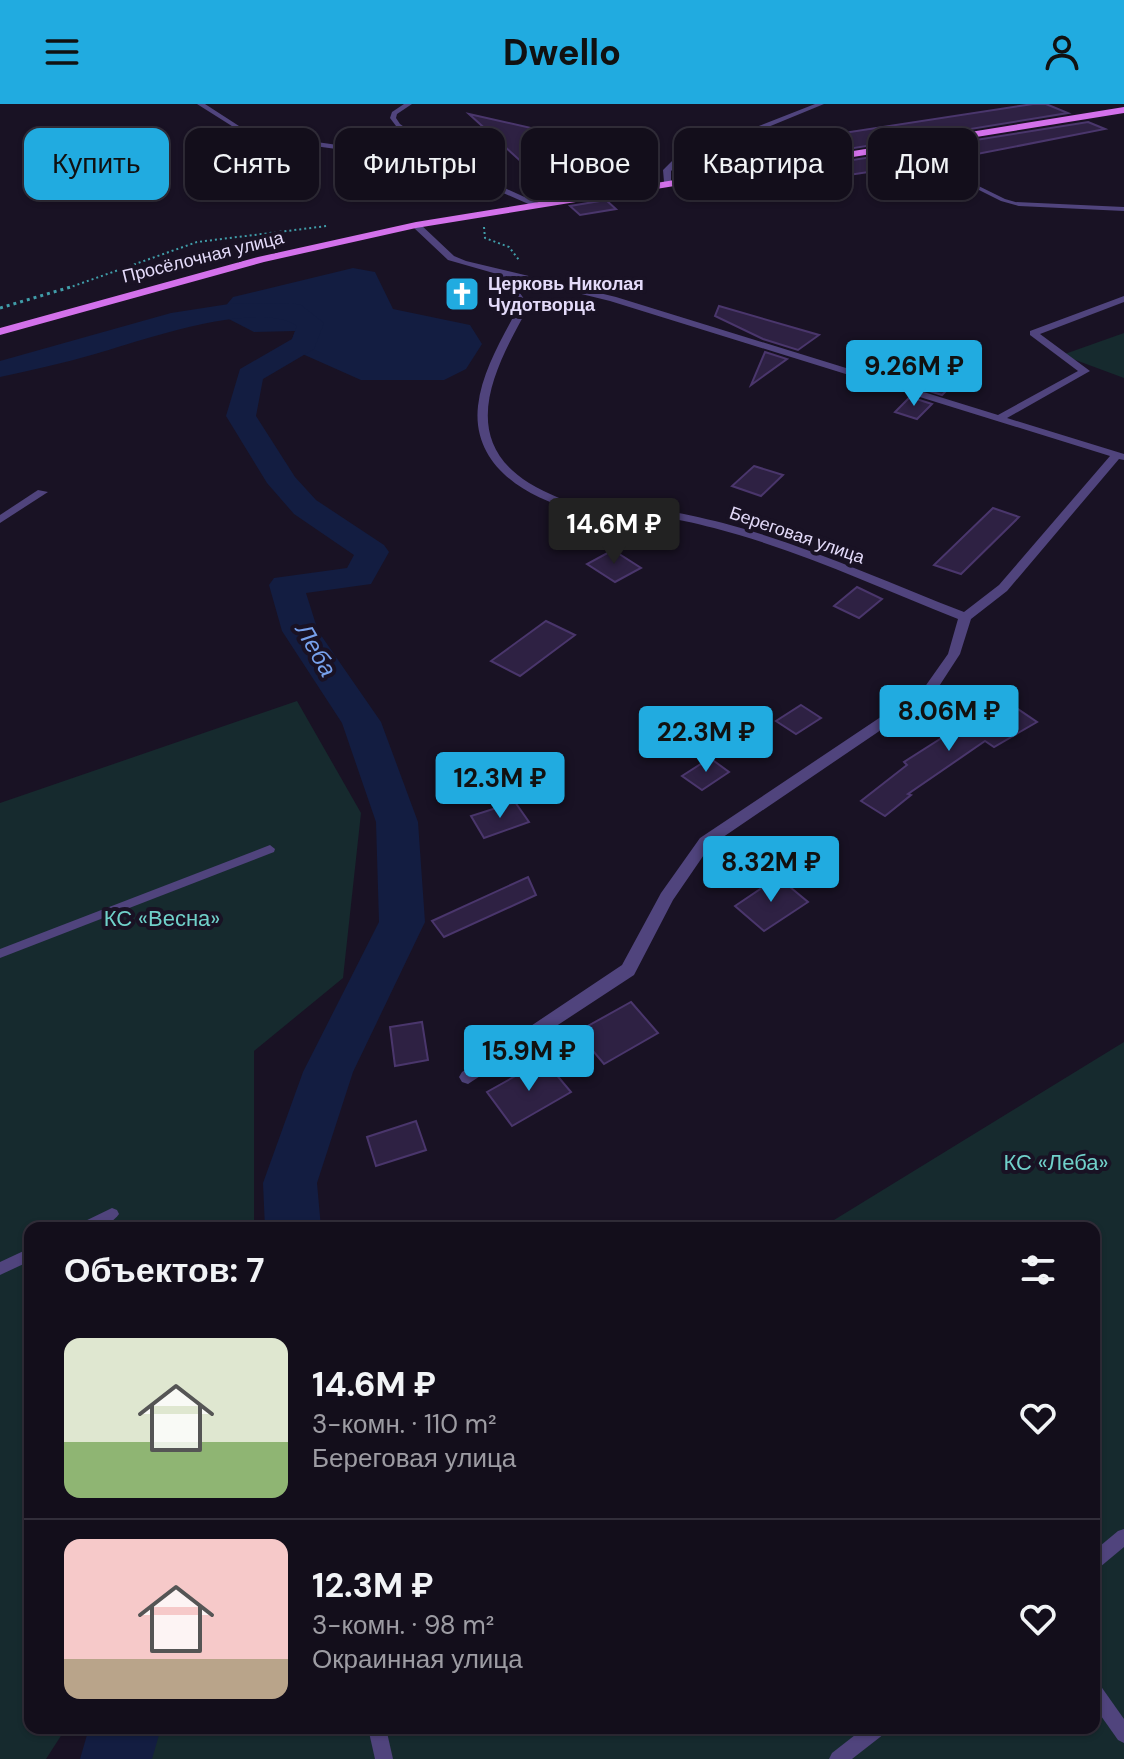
<!DOCTYPE html>
<html lang="ru">
<meta charset="utf-8">
<style>
body{margin:0;font-family:"DM Sans",sans-serif;background:#1c1724;color:#f1f3f6;height:100vh;display:flex;flex-direction:column;font-size:30px;white-space:nowrap}
*{box-sizing:border-box;margin:0}
p{font-size:26px;color:#9d9ca3}
.icon{flex:none;width:44px;height:44px;fill:none;stroke:currentColor;stroke-width:2;stroke-linecap:round;stroke-linejoin:round}
.map{position:relative;flex:1;overflow:hidden}
.sheet{position:absolute;left:24px;top:1118px;width:1076px;height:512px;display:flex;flex-direction:column;background:#130e1b;border-radius:16px;box-shadow:0 2px 6px #0004,0 0 0 2px #322e3a}
.sheet>*{flex:none}
.top-card{position:absolute;left:24px;top:24px;width:1076px;height:72px;display:flex;gap:16px}
.price{position:absolute;translate:-50% -68px;padding:0 18px;border-radius:8px;background:#21abe0;color:#111;font-size:26px;line-height:52px;filter:drop-shadow(0 2px 4px #0008)}
.price::after{content:'';position:absolute;left:50%;top:48px;width:24px;height:18px;margin-left:-12px;background:inherit;clip-path:polygon(0 0,100% 0,50% 100%)}
.price.active{background:#222;color:#fff}
ul{padding:0;list-style:none}
li{display:flex;align-items:center;gap:24px;height:200px;padding:0 40px}
li+li{border-top:2px solid #322e3a}
li span{display:grid;place-items:center;flex:none;width:224px;height:160px;border-radius:16px;color:#555}
li>.icon{margin-inline-start:auto}
span .icon{width:96px;height:96px;fill:#fffc;stroke-width:1}
li b{font-size:34px}
h2{display:flex;justify-content:space-between;align-items:center;height:96px;padding:0 40px;font-size:34px}
.chip{padding:0 28px;border-radius:16px;background:#130e1b;box-shadow:0 2px 6px #0004,0 0 0 2px #322e3a;font-size:28px;line-height:72px}
.chip.active{background:#21abe0;color:#111}
header{display:flex;justify-content:space-between;align-items:center;height:104px;padding:0 40px;background:#21abe0;color:#111;font-size:36px;font-weight:800}
.map>svg:first-child{display:block}
</style>
<header><svg class="icon" aria-label="menu" viewBox="0 0 24 24"><path d="M4 6h16M4 12h16M4 18h16"/></svg>Dwello<svg class="icon" aria-label="person" viewBox="0 0 24 24"><circle cx="12" cy="8" r="4"/><path d="M4 21q1-7 8-7t8 7"/></svg></header>
<div class="map">
<svg width="1124" height="1655" viewBox="0 0 1124 1655">
<rect width="100%" height="100%" fill="#191224"/>
<g fill="#162a2e">
<polygon points="1124,229 1124,274 1062,251"/>
<polygon points="297,597 361,709 343,874 254,947 254,1124 30,1124 30,1624 66,1624 46,1655 0,1655 0,699"/>
<polygon points="1124,938 1124,1655 150,1655 152,1624 1094,1624 1094,1124 821,1124"/>
</g>
<polygon fill="#131d41" points="353,164 375,168 393,205 470,221 482,240 466,265 444,276 361,276 289,244 295,227 254,228 219,210 233,193"/>
<g fill="none" stroke-linecap="round" stroke-linejoin="round">
<g fill="#131d41" fill-rule="evenodd">
<path d="M292,199l9,2 23,18 -10,26 -51,30 -7,37 39,61 21,23 68,45 5,7 -18,32 -65,9 12,38 63,91 37,100 7,100 -72,150 -36,111 4,45h-56l-2,-45 40,-111 76,-150 -3,-100 -34,-99 -60,-92 -13,-46 5,-7 73,-10 7,-13 -60,-41 -27,-31 -41,-67 14,-47 52,-30 5,-13c-41,-27 -157,15 -202,28 -31,9 -63,16 -95,23v-16l171,-48 58,-9z"/>
<polygon points="89,1624 161,1624 152,1655 80,1655"/>
</g>
</g>
<g fill="#2e2143" stroke="#4a366c" stroke-width="2">
<polygon points="1033,0 1046,0 1068,9 799,53 778,39"/>
<polygon points="469,10 562,31 550,37 586,46 562,58 594,86 559,92"/>
<polygon points="1088,18 1105,25 936,58 913,46"/>
<polygon points="898,49 921,60 849,71 843,67 825,70 813,62"/>
<polygon points="606,96 616,105 580,111 570,102"/>
<polygon points="719,202 819,231 798,246 763,235 715,212"/>
<polygon points="765,248 787,255 751,281"/>
<polygon points="936,269 958,275 942,291 920,284"/>
<polygon points="910,293 932,300 917,315 895,308"/>
<polygon points="754,362 783,371 761,392 732,382"/>
<polygon points="993,404 1019,413 961,470 934,461"/>
<polygon points="613,446 641,464 615,478 587,460"/>
<polygon points="857,483 882,495 859,514 834,502"/>
<polygon points="546,517 575,531 520,572 491,557"/>
<polygon points="1003,595 1037,618 994,643 985,637 908,690 911,691 885,712 861,697 907,661 904,658"/>
<polygon points="801,601 821,614 796,630 776,617"/>
<polygon points="710,654 729,668 702,686 682,672"/>
<polygon points="515,698 529,718 484,734 471,712"/>
<polygon points="528,773 536,791 444,833 432,817"/>
<polygon points="778,773 808,798 764,827 735,802"/>
<polygon points="631,898 658,929 604,960 577,928"/>
<polygon points="422,918 428,956 395,962 390,923"/>
<polygon points="544,956 571,988 512,1022 487,988"/>
<polygon points="416,1017 426,1046 376,1062 367,1033"/>
</g>
<g fill="none" stroke-linecap="round" stroke-linejoin="round">
<g stroke="#409da9" stroke-width="2" stroke-dasharray="2 3" stroke-linecap="butt">
<polyline points="484,123 485,134 509,143 519,156"/>
<polyline points="68,184 197,138 327,122"/>
</g>
<polyline stroke="#409da9" stroke-width="3" stroke-dasharray="3 4" stroke-linecap="butt" points="0,204 74,182"/>
<g fill="#50447d" fill-rule="evenodd">
<polygon points="897,42 1005,95 1022,100 1019,102 1001,97 895,44"/>
<polygon points="270,741 275,745 274,748 0,854 0,845"/>
<path d="M112,1104l5,2 2,4c-10,14 -26,14 -42,14l2,-4z"/>
<polygon points="30,1144 30,1157 0,1171 0,1158"/>
<polygon points="1124,1425 1124,1443 1100,1463 1094,1465 1094,1447 1118,1427"/>
<polygon points="1094,1579 1100,1581 1124,1615 1124,1639 1118,1636 1094,1602"/>
<polygon points="368,1624 386,1624 393,1655 375,1655"/>
<polygon points="864,1624 887,1624 884,1630 852,1655 829,1655 832,1649"/>
</g>
<g fill="#50447d" fill-rule="evenodd">
<polygon points="197,0 205,0 239,22 267,31 373,46 451,63 396,22 390,14 392,8 404,0 412,0 397,10 396,14 400,20 465,66 540,100 533,102 460,70 373,50 263,35 235,24"/>
<polygon points="815,0 824,0 680,59 671,67 671,80 664,78 663,66 674,55"/>
<polygon points="1016,98 1124,103 1124,107 1019,102"/>
<path d="M413,119h6l35,33 12,5 150,36 382,118 80,-44 -48,-36v-4l94,-35v6l-84,32 50,37 -83,47 117,36v6l-5,-1 -112,132 -36,28 -11,35 -26,40 -224,152 -37,54 -39,75 -166,109 -6,-2 -3,-5 3,-5 160,-107 39,-72 39,-55 224,-150 24,-34 10,-35c-80,-32 -160,-69 -244,-91 -20,-5 -40,-10 -60,-11 -22,-1 -44,1 -66,-4 -54,-10 -117,-44 -110,-107 4,-36 25,-69 41,-100l-22,-32 -49,-14 -35,-33zM508,172l102,25 500,155 -111,129 -35,27c-80,-31 -158,-67 -241,-89 -21,-5 -43,-11 -65,-13 -23,-2 -45,1 -67,-3 -22,-4 -44,-13 -62,-24 -74,-46 -32,-119 0,-177z"/>
<polygon points="38,386 48,388 0,419 0,411"/>
</g>
<polygon fill="#d371eb" fill-rule="evenodd" points="1124,3 1124,9 416,124 264,158 0,231 0,224 258,153 416,118"/>
</g>
<defs>
<symbol id="church-square" viewBox="-11 -11 22 22"><rect x="-9" y="-9" width="18" height="18" rx="4" fill="#21abe0" stroke="#191224"/><path d="M-1.2-6h2.4v3.5h3.3v2.4h-3.3V6h-2.4V-.1h-3.3v-2.4h3.3Z" fill="#fff"/></symbol>
</defs>
<g fill-rule="evenodd">
<use href="#church-square" x="442" y="170" width="40" height="40"/>
</g>
<g text-anchor="middle" stroke-width="8" stroke-linejoin="round" paint-order="stroke">
<g font-size="18" fill="#e4dbfa" stroke="#191224">
<text transform="translate(203 153) rotate(-14)" y="6">Просёлочная улица</text>
<text transform="translate(797 431) rotate(19)" y="6">Береговая улица</text>
</g>
<g font-size="18" font-weight="bold" fill="#e4dbfa" stroke="#191224" text-anchor="start">
<text x="488" y="186">Церковь Николая<tspan x="488" dy="21">Чудотворца</tspan></text>
</g>
<g font-size="22" fill="#70d1ca" stroke="#191224">
<text x="162" y="822">КС «Весна»</text>
<text x="1056" y="1066">КС «Леба»</text>
</g>
<g font-size="24" font-style="italic" fill="#77a1ec" stroke="#191224">
<text transform="translate(316 546) rotate(60)" y="8">Леба</text>
</g>
</g>
</svg>
<b class="price" style="left:914px;top:304px">9.26M ₽</b>
<b class="price active" style="left:614px;top:462px">14.6M ₽</b>
<b class="price" style="left:949px;top:649px">8.06M ₽</b>
<b class="price" style="left:706px;top:670px">22.3M ₽</b>
<b class="price" style="left:500px;top:716px">12.3M ₽</b>
<b class="price" style="left:771px;top:800px">8.32M ₽</b>
<b class="price" style="left:529px;top:989px">15.9M ₽</b>
<div class="top-card">
<a class="chip active">Купить</a>
<a class="chip">Снять</a>
<a class="chip">Фильтры</a>
<a class="chip">Новое</a>
<a class="chip">Квартира</a>
<a class="chip">Дом</a>
</div>
<section class="sheet">
<h2>Объектов: 7<svg class="icon" aria-label="filters" viewBox="0 0 24 24"><path d="M4 7h16M4 17h16"/><circle cx="9" cy="7" r="2"/><circle cx="15" cy="17" r="2"/></svg></h2>
<ul>
<li><span style="background:linear-gradient(#dfe7d0 65%,#8fb573 0)"><svg class="icon" aria-label="home" viewBox="0 0 24 24"><path d="M3 11l9-7 9 7M6 9v11h12V9"/></svg></span><div><b>14.6M ₽</b><p>3-комн. · 110 m²</p><p>Береговая улица</p></div><svg class="icon" aria-label="heart" viewBox="0 0 24 24"><path d="M12 20l-8-8c-3-5 5-10 8-4 3-6 11-1 8 4z"/></svg></li>
<li><span style="background:linear-gradient(#f6c9c9 75%,#b9a48a 0)"><svg class="icon" aria-label="home" viewBox="0 0 24 24"><path d="M3 11l9-7 9 7M6 9v11h12V9"/></svg></span><div><b>12.3M ₽</b><p>3-комн. · 98 m²</p><p>Окраинная улица</p></div><svg class="icon" aria-label="heart" viewBox="0 0 24 24"><path d="M12 20l-8-8c-3-5 5-10 8-4 3-6 11-1 8 4z"/></svg></li>
</ul>
</section>
</div>
